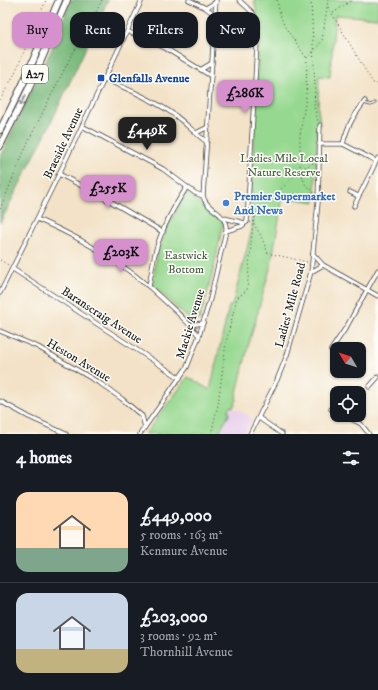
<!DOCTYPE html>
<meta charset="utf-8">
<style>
body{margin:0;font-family:"IM FELL DW Pica",serif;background:#242831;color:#f1f3f6;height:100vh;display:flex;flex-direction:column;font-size:15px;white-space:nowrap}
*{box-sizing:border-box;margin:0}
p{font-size:13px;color:#9ea1a6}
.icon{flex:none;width:22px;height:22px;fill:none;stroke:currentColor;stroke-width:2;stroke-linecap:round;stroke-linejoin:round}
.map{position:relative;height:434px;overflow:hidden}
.sheet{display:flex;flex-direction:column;background:#171b24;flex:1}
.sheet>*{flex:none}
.hud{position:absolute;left:12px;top:12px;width:354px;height:36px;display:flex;gap:8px}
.needle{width:26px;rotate:309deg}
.tools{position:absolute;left:330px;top:342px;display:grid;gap:8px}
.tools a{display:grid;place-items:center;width:36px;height:36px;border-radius:8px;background:#171b24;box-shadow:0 1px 3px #0004;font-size:20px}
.price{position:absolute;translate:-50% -34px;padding:0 9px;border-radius:8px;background:#d690ce;color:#111;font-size:13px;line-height:26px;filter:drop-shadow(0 1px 2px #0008)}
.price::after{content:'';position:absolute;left:50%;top:24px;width:12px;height:9px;margin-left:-6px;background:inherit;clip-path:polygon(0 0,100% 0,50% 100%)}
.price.on{background:#222;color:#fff}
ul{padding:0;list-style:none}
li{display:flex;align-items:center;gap:12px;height:100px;padding:0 16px}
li+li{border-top:1px solid #363941}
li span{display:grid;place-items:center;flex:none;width:112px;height:80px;border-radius:12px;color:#555}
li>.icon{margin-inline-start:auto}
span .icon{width:48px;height:48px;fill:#fffc;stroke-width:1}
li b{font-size:17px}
h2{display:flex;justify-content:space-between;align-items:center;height:48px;padding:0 16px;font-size:17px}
.chip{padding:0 14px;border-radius:12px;background:#171b24;box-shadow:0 1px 3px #0004;font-size:14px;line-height:36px}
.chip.on{background:#d690ce;color:#111}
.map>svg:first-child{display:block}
</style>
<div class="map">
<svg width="378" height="434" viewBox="0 0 378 434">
<rect width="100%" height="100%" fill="#fdfcf7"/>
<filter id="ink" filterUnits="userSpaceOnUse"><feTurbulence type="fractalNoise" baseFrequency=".025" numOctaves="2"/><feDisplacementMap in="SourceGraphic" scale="8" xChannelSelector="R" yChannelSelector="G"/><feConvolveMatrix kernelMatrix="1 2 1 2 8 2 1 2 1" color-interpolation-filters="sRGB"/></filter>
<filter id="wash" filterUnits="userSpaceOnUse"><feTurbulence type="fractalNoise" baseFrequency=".012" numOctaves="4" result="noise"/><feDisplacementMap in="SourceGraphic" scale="16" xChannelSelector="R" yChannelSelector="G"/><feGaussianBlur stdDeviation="0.9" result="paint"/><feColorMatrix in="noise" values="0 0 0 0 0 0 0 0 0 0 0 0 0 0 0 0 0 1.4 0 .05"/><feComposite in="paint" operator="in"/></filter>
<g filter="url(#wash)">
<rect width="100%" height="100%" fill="#f3e2c7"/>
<polygon fill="#ead1ed" points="231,406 253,418 244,434 218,434 230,413 228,411"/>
<g fill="#96d88f" stroke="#597a56">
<polygon points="254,0 378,0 378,18 335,15 330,77 319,76 318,108 320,125 317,125 315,202 283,197 271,265 248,347 236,397 237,400 233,407 231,406 228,411 230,413 218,434 145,434 188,377 210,390 229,306 232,306 252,229 251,191 260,27"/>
<path d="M186,192l37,30c-6,33 -13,66 -24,98l-7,2 -39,-37 3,-29 11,-28z"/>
</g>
<polygon fill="#78b87a" stroke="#4a6a4b" points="71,0 108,0 49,127 0,223 0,157 55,42"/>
</g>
<g filter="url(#ink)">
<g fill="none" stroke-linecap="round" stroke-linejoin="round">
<defs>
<polyline id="lane" points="364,103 371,105 375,103"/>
<g id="street">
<polyline points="189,0 206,8 215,15"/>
<polyline points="206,8 216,2"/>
<polyline points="127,31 165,48 211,76"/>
<polyline points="202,69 212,63"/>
<path d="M104,79c24,10 50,21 72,37 10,8 20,18 31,26"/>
<polyline points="82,126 163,169 195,193 203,196"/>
<polyline points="196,133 208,127"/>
<polyline points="319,144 343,144 376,161"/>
<path d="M343,144c5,-20 10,-27 22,-43"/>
<polyline points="59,174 103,197 163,232"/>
<polyline points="350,192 358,196"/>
<polyline points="354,206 378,158"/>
<polyline points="224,218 245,223 247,222 258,26 253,13 239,0"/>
<path d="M37,219c49,21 92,47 130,84 12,11 23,21 32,33"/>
<polyline points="226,231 242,226 245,223"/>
<polyline points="313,254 323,265 378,296"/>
<polyline points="13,269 180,378"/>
<polyline points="311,272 323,265"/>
<path d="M149,286c2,-10 3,-19 5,-28 5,-25 19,-50 33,-71"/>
<polyline points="0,293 59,174 142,0"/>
<polyline points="190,325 203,323"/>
<polyline points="0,331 38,347 101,384 122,399 142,416 145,427"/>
<polyline points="331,350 347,326 378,270"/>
<polyline points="369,387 378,377"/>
<polyline points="0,401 29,417 66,434"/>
<polyline points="331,409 337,412"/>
<polyline points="344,415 361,424 369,434"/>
<polyline points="259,418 282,434"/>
<path d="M140,434l47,-67 12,-31 11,-37 16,-68c2,-20 -19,-19 -23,-35l13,-196"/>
<polyline points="250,434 277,380 287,355 311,272 318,203 320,125"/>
</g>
<g id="highway">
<polyline points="0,130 23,84 59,0"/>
<polyline points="0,146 29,88 67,0"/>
</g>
</defs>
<use href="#lane" stroke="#3c3a36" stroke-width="3"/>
<use href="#street" stroke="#3c3a36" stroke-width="5"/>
<use href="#highway" stroke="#3c3a36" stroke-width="8"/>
<g stroke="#3c3a36" stroke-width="1" stroke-dasharray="1 3" stroke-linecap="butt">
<polyline points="277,0 280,15 285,27 306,57"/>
<polyline points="311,0 315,87 314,107 318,122"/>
<polyline points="328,7 373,83 378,84"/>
<polyline points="333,13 352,0"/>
<polyline points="0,100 14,75 46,0"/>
<polyline points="314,193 305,184 300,169 300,135 306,97 307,57 312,53 322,41 328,0"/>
<polyline points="0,209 28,142 71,56 84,37 102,0"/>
<polyline points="250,222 253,223 260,234 268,253 307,262"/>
<polyline points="0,260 10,266"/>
<polyline points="211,434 218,405 226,342 237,298 247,290 253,223 256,214 300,170 315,162"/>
</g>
<use href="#lane" stroke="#fff" stroke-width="1.5"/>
<use href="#street" stroke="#fff" stroke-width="3.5"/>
<use href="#highway" stroke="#fff" stroke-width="6"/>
</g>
<defs><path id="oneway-shaft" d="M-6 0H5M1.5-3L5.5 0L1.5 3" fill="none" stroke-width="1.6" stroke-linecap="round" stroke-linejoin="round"/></defs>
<use stroke="#999" href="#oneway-shaft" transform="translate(23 100) rotate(117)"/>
</g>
<rect fill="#1a4fb4" stroke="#fdfcf7" stroke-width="1.5" x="97" y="74" width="8" height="8" rx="2"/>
<circle fill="#3f7fe0" stroke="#fdfcf7" stroke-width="1.5" cx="226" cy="203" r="4"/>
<g text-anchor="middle" stroke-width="3" stroke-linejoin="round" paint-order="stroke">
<rect fill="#fdfcf7" stroke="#605f5e" stroke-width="1" x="22" y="65" width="26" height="18" rx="3"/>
<g font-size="11" font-weight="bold" fill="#1c1c1c">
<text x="35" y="78">A27</text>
</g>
<g font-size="12" font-weight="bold" fill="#164399" stroke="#fdfcf7" text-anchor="start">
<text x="109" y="82">Glenfalls Avenue</text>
</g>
<g font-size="12" fill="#1c1c1c" stroke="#fdfcf7">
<text transform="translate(63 143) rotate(-65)" y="4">Braeside Avenue</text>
<text transform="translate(290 305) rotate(-75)" y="4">Ladies' Mile Road</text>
<text transform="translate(102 315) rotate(33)" y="4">Baranscraig Avenue</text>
<text transform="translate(190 324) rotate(-73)" y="4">Mackie Avenue</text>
<text transform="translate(79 360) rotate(31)" y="4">Heston Avenue</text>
</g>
<g font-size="12" fill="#475e44" stroke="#fdfcf7">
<text x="284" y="162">Ladies Mile Local<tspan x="284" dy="14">Nature Reserve</tspan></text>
<text x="186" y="259">Eastwick<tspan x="186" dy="14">Bottom</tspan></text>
</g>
<g font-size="12" font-weight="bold" fill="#366cbe" stroke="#fdfcf7" text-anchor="start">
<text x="234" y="200">Premier Supermarket<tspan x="234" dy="14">And News</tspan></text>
</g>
</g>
</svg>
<div class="tools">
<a><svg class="needle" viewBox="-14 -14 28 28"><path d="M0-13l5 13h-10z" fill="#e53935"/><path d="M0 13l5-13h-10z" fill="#9ea1a6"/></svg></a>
<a><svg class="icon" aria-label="locate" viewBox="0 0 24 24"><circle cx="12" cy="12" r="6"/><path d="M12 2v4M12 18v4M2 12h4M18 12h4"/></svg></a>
</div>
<b class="price" style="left:245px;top:114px">£286K</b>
<b class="price on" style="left:147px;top:151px">£449K</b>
<b class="price" style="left:108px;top:209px">£255K</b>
<b class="price" style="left:121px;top:273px">£203K</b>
<div class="hud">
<a class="chip on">Buy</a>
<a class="chip">Rent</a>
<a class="chip">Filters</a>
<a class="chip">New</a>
</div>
</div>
<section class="sheet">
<h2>4 homes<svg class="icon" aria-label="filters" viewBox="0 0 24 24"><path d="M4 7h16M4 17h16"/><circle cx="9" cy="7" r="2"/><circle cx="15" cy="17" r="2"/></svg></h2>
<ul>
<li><span style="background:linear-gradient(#ffd9b3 70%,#7fa58c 0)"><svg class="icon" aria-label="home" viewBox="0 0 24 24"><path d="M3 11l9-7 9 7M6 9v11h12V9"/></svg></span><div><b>£449,000</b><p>5 rooms · 163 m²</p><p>Kenmure Avenue</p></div></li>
<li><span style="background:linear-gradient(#c9d6e8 70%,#c2b280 0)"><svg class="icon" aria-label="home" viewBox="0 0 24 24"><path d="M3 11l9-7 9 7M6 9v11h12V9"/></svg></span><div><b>£203,000</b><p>3 rooms · 92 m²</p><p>Thornhill Avenue</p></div></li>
</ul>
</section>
